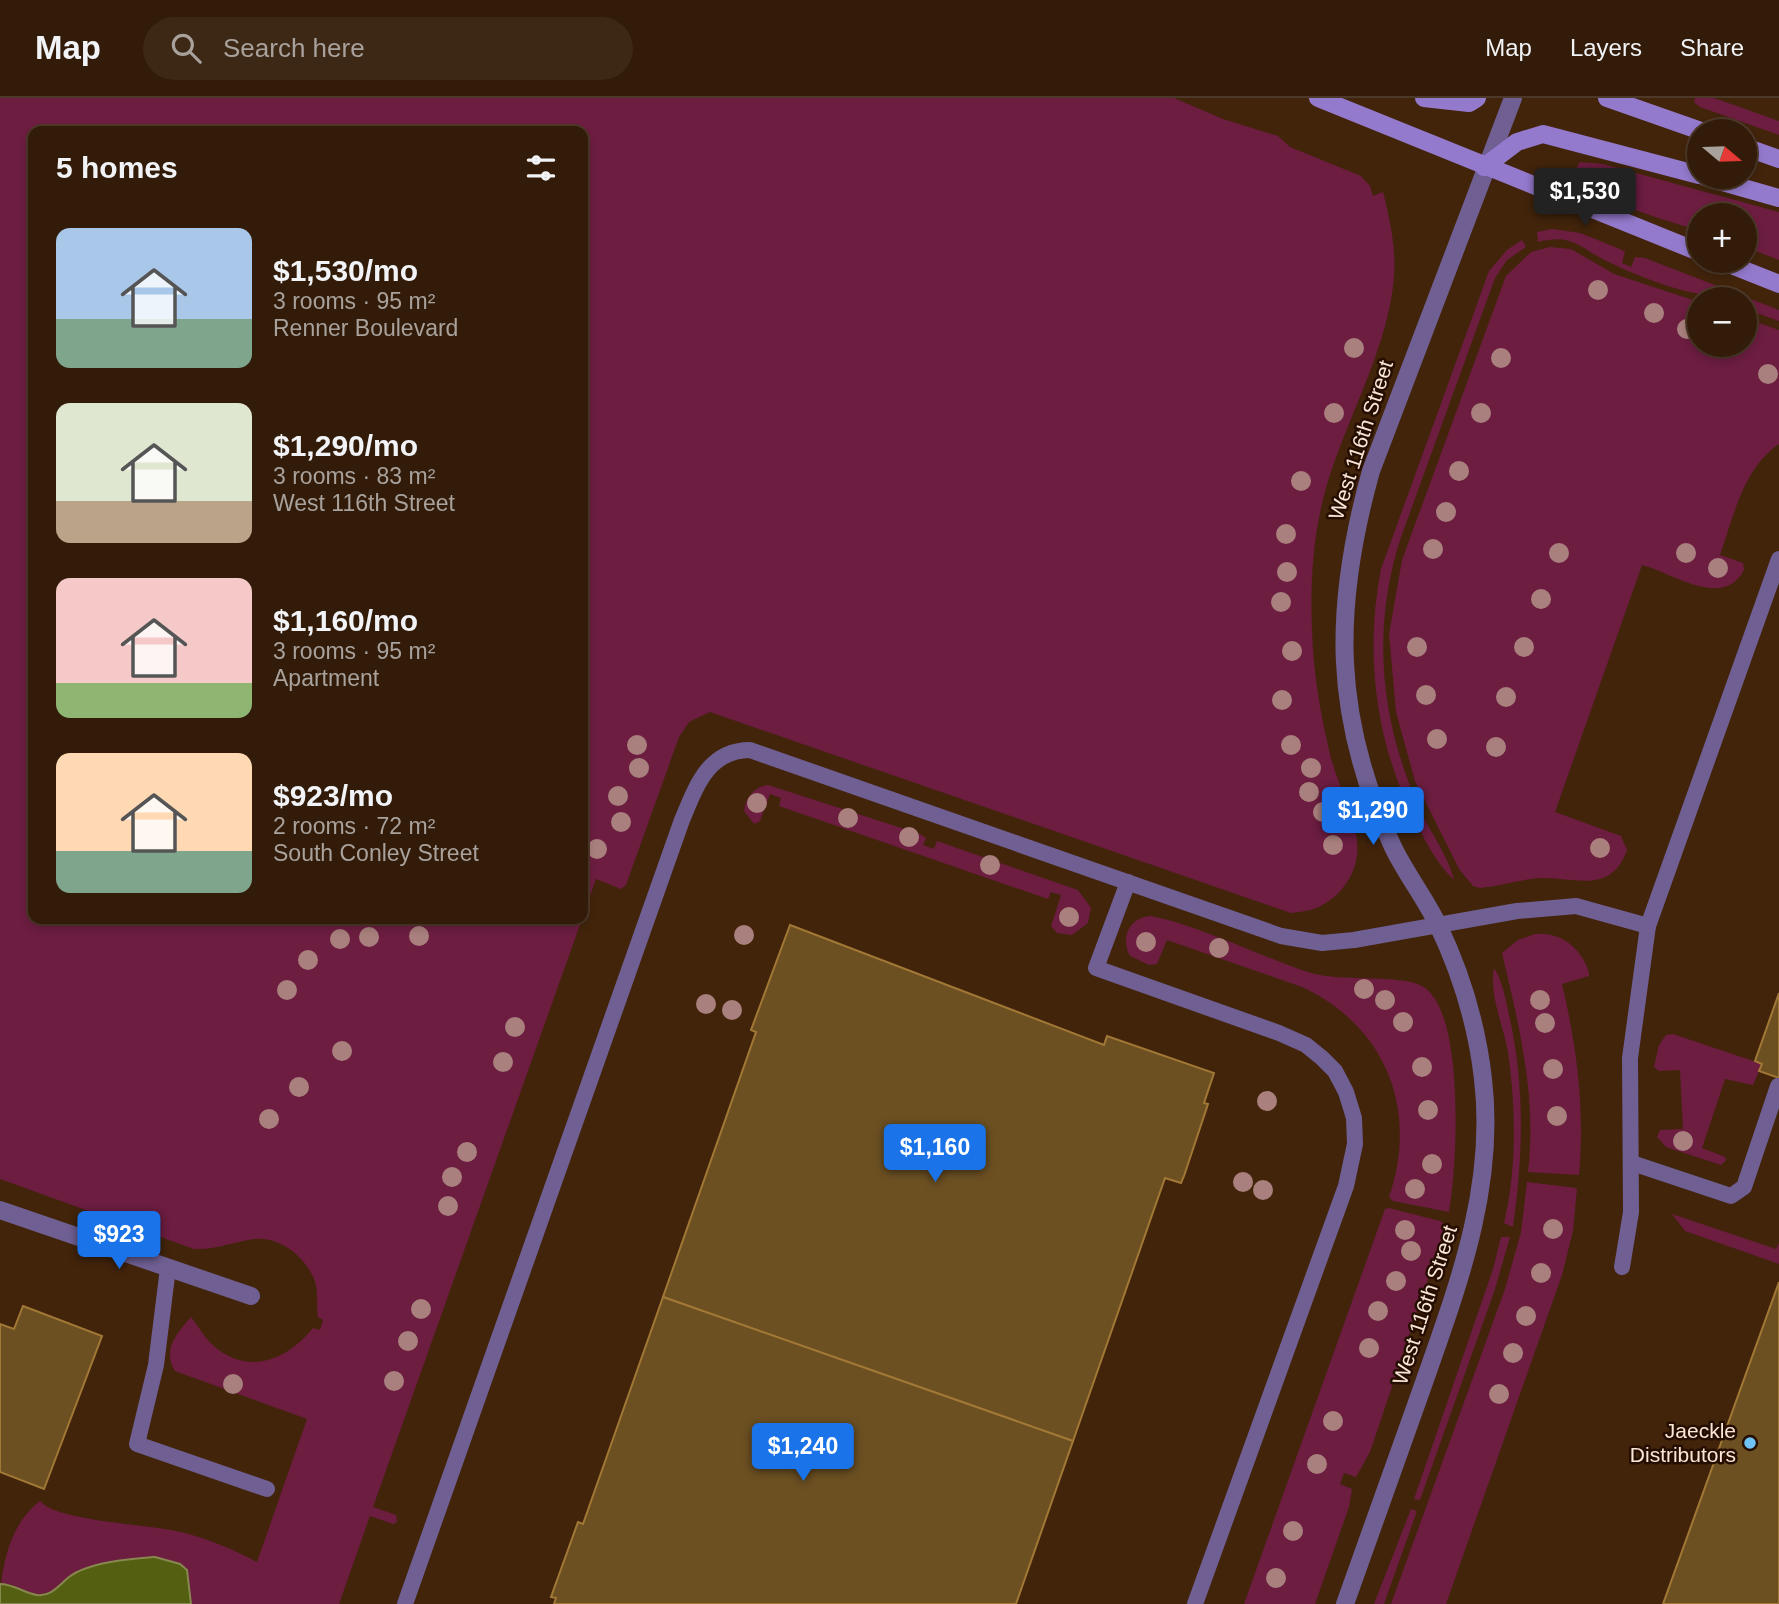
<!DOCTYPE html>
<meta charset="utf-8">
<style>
body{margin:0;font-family:Arial,sans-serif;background:#3d2816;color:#f1f3f6;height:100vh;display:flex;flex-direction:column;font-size:26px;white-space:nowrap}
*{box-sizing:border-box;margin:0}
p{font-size:23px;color:#a8a19c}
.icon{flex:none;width:38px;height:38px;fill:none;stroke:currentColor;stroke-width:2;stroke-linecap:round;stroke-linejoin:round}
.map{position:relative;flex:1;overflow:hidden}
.side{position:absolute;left:28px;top:28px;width:560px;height:798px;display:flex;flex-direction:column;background:#321b08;border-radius:14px;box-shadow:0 4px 10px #0003,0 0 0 2px #4d3929}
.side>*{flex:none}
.needle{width:46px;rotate:109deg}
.buttons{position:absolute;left:1687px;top:21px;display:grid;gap:14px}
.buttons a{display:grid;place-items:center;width:70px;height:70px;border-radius:50%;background:#321b08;box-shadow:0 4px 10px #0003,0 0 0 2px #4d3929;font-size:35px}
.price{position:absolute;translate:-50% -60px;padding:0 16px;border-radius:7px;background:#1a73e8;color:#fff;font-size:23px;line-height:46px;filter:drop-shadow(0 2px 4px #0008)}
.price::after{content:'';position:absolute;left:50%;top:42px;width:21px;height:16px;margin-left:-10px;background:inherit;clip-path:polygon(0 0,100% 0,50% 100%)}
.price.active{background:#222;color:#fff}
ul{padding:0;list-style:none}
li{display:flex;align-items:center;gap:21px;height:175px;padding:0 28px}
li span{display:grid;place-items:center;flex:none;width:196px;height:140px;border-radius:14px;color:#555}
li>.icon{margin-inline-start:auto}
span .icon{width:84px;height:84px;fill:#fffc;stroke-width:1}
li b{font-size:30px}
h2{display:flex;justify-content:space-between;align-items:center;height:84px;padding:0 28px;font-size:30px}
header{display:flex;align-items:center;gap:42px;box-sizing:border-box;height:98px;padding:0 35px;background:#321b08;border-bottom:2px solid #4d3929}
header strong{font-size:33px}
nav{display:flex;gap:38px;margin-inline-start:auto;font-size:24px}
.search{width:490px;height:63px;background:#3d2816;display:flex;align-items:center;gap:18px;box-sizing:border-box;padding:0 24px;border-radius:38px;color:#a8a19c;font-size:26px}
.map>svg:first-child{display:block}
</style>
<header>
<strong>Map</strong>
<div class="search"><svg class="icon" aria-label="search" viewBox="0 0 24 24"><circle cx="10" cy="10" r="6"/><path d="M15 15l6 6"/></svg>Search here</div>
<nav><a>Map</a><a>Layers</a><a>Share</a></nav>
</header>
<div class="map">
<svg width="1779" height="1506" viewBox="0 0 1779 1506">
<rect width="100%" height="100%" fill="#42240b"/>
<g fill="#6c1d40">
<path d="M0,0h1174l49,21 55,17 12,11 71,29 9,10 3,10 10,-4c7,28 13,55 11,84 -5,71 -48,143 -68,212 -13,46 -16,94 -14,142 1,40 8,81 17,120 10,48 50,94 13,139 -13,16 -31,23 -51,24l-581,-201 -21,10 -10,15 -53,148 -5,4 -25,-10 -13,37v-785h-550v788h549l-209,588 23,8 1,7 -4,2 -23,-8 -31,88h-148l-11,-40 -25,-7 -43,5 -33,10 -25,19 -17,4 -28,-11h-8c4,-32 13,-63 39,-83 15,20 113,24 141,31 28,7 51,17 76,30l50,-143 -132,-48c-13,-21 1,-37 16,-54 8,10 14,22 24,30 35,29 73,12 98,-19l7,2 3,-10 -5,-3c-2,-12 1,-26 -4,-38 -9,-23 -35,-43 -60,-40 -21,3 -39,11 -60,10l-194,-70z"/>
<polygon points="1695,0 1714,0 1779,23 1779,37 1700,9 1694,4"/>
<path d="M1580,64l23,2 176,48v48l-34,-13v-32h-46v16c-33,-12 -109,-29 -123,-62z"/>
<path d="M1552,131l28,4 40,16 5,3 -3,11 9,4 4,-10 10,1 134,52v11l-34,-12v-10c-44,0 -93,-16 -132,-35 -31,-13 -38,-32 -75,-22l-1,-10z"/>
<path d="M1522,142l4,7 -19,13 -12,18 -95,262c-28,89 -20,177 17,263 10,25 31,51 37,77 -17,-16 -27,-36 -38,-57 -40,-79 -52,-167 -35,-254l108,-298 18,-21z"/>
<path d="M1550,149l21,2 43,25 85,28v43h46v-27l34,12v114c-36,25 -45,71 -59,111l23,8 1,7c-21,40 -71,3 -102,-5l-87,247 66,24 6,14c-16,45 -52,27 -86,28 -20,1 -40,8 -61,10l-7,-2 -14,-17 -44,-88 -19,-69 -7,-78 13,-74 104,-284 25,-24z"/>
<path d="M768,687l152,49 6,4 -3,7 11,4 3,-8 141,49 13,18 -3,15 -16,12 -15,-2 -6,-7 10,-31 -10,-3 -3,7 -269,-93 2,-8 -11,-4 -10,27 -6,3 -10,-13c2,-14 10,-24 24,-26z"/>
<path d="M1150,818c50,9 110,41 161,57 31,9 89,1 111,13 44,24 35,182 27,226l-56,-11 -4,-4c30,-87 -3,-171 -87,-210l-135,-47 -10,24 -8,1 -19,-9c-10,-18 -1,-38 20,-40z"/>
<path d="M1535,836c26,-2 47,14 54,39v3l-27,8c15,63 23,126 17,191l-51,-3c9,-76 -9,-146 -26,-219l16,-13z"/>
<path d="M1494,870c9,14 12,34 16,51 15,70 13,138 3,208l-9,-4c13,-55 12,-115 4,-171 -5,-27 -19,-58 -14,-84z"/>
<polygon points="1673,936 1762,966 1753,987 1725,981 1702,1050 1725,1059 1726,1062 1721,1067 1666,1049 1657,1039 1660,1032 1683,1031 1680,972 1659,973 1654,969 1659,947 1666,937"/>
<polygon points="1527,1084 1577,1090 1573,1133 1562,1177 1446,1506 1391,1506 1505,1191 1521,1134"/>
<polygon points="1389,1110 1440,1123 1446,1128 1370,1354 1356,1379 1344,1375 1340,1386 1352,1391 1349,1409 1315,1506 1244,1506 1385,1111"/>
<polygon points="1672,1116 1776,1151 1779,1145 1779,1166 1685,1133"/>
<polygon points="1501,1139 1510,1139 1495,1191 1420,1402 1414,1401 1493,1171"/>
<polygon points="1411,1411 1417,1413 1384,1506 1374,1506"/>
</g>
<path fill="#545f12" stroke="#86884d" stroke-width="2" d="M155,1459l25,7 7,6 4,34h-191v-20c14,0 24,9 37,11 14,2 22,-10 32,-18 20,-15 61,-18 86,-20z"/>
<g fill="#6c5022" stroke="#a17836" stroke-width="2">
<polygon points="790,827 1104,947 1107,938 1214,975 1204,1005 1208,1006 1184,1078 1181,1085 1165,1080 1073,1343 663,1199 756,934 751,932"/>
<polygon points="1779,895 1779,980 1759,973 1762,966 1755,963"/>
<polygon points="1779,1184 1779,1506 1663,1506"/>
<polygon points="663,1199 1073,1343 1016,1506 554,1506 556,1500 551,1499 578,1424 583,1426"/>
<polygon points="23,1208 102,1238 44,1391 0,1374 0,1226 14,1231"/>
</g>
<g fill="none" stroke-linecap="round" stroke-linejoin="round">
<g stroke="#6f5f93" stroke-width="16">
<polyline points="1128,784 1096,870 1279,935 1306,947 1322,960 1335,973 1346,994 1354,1020 1355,1046 1346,1088 1195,1506"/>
<polyline points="1632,1065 1731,1098 1744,1089 1778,988"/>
<polyline points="1622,1169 1631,1114 1630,960 1648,828 1779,461"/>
<polyline points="168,1170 156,1267 137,1346 267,1391"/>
<path d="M405,1506l277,-784c14,-33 26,-70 68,-70l531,186 41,7 32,-3 163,-29 59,-5 72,20"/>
</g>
<g stroke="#6f5f93" stroke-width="18">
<polyline points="0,1112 251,1198"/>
<path d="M1345,1506c25,-71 50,-142 76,-213 36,-103 75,-202 62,-312 -6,-53 -22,-106 -45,-154 -13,-27 -32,-51 -45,-78 -61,-131 -60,-240 -22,-376l142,-373"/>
</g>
<g stroke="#947acd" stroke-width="18">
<polyline points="1318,0 1699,154"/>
<polyline points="1424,0 1469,5 1477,0"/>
<polyline points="1607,0 1701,33"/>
<polyline points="1745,49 1779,61"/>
<polyline points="1484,69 1517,44 1543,36 1699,77"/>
<polyline points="1705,79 1779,100"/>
<polyline points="1721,163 1779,186"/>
</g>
</g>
<g fill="#a9807d">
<circle cx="1598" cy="192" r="10"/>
<circle cx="1654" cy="215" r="10"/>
<circle cx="1687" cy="231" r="10"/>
<circle cx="1354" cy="250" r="10"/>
<circle cx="1501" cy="260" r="10"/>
<circle cx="1768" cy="276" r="10"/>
<circle cx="1334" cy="315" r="10"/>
<circle cx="1481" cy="315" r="10"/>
<circle cx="1459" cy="373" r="10"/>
<circle cx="1301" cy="383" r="10"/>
<circle cx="1446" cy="414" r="10"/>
<circle cx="1286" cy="436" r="10"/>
<circle cx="1433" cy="451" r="10"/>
<circle cx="1559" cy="455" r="10"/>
<circle cx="1686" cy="455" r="10"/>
<circle cx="1718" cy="470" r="10"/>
<circle cx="1287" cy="474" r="10"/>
<circle cx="1541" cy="501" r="10"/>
<circle cx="1281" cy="504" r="10"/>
<circle cx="1417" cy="549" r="10"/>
<circle cx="1524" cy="549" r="10"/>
<circle cx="1292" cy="553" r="10"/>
<circle cx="1426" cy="597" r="10"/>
<circle cx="1506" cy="599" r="10"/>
<circle cx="1282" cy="602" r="10"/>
<circle cx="1437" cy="641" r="10"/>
<circle cx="637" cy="647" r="10"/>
<circle cx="1291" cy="647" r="10"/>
<circle cx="1496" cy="649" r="10"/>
<circle cx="639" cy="670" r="10"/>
<circle cx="1311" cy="670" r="10"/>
<circle cx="1309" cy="694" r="10"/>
<circle cx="618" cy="698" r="10"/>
<circle cx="757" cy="705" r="10"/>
<circle cx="1323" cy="714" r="10"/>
<circle cx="848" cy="720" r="10"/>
<circle cx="621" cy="724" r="10"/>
<circle cx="909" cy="739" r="10"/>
<circle cx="1333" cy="747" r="10"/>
<circle cx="1600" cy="750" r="10"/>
<circle cx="597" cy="751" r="10"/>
<circle cx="990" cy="767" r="10"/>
<circle cx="1069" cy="819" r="10"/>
<circle cx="744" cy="837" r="10"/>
<circle cx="419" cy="838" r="10"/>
<circle cx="369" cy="839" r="10"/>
<circle cx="340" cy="841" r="10"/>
<circle cx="1146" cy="844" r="10"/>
<circle cx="1219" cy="850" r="10"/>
<circle cx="308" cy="862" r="10"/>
<circle cx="1364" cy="891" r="10"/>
<circle cx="287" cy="892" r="10"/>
<circle cx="1385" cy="902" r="10"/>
<circle cx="1540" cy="902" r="10"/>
<circle cx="706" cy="906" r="10"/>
<circle cx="732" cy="912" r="10"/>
<circle cx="1403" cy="924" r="10"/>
<circle cx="1545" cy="925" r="10"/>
<circle cx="515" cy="929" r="10"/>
<circle cx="342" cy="953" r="10"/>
<circle cx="503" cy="964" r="10"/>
<circle cx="1422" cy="969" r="10"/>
<circle cx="1553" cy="971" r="10"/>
<circle cx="299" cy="989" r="10"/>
<circle cx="1267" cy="1003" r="10"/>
<circle cx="1428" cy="1012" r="10"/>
<circle cx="1557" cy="1018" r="10"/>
<circle cx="269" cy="1021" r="10"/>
<circle cx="1683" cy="1043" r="10"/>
<circle cx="467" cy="1054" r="10"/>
<circle cx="1432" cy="1066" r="10"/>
<circle cx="452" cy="1079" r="10"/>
<circle cx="1243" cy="1084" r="10"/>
<circle cx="1415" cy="1091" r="10"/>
<circle cx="1263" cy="1092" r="10"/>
<circle cx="448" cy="1108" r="10"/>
<circle cx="1553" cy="1131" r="10"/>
<circle cx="1405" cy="1132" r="10"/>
<circle cx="1411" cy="1153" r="10"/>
<circle cx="1541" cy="1175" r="10"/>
<circle cx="1396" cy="1183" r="10"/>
<circle cx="421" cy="1211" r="10"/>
<circle cx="1378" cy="1213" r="10"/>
<circle cx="1526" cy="1218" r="10"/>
<circle cx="408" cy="1243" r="10"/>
<circle cx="1369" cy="1250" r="10"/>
<circle cx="1513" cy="1255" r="10"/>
<circle cx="394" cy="1283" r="10"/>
<circle cx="233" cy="1286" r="10"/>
<circle cx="1499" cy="1296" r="10"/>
<circle cx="1333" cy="1323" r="10"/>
<circle cx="1317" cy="1366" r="10"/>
<circle cx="1293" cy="1433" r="10"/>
<circle cx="1276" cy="1480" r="10"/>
</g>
<circle fill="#6fc2f4" stroke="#250e00" stroke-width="2.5" cx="1750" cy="1345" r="7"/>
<g text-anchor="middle" stroke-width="5" stroke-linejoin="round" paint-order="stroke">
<g font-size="21" fill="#fae6d8" stroke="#250e00">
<text transform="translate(1361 342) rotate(-72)" y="7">West 116th Street</text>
<text transform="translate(1425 1207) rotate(-72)" y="7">West 116th Street</text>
</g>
<g font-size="21" fill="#fae6d8" stroke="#250e00" text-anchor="end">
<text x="1736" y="1340">Jaeckle<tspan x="1736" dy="24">Distributors</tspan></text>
</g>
</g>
</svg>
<div class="buttons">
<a><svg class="needle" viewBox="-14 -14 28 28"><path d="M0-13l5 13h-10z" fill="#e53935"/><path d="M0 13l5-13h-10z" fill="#a8a19c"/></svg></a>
<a>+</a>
<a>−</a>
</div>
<b class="price active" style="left:1585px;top:130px">$1,530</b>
<b class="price" style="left:1373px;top:749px">$1,290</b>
<b class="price" style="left:935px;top:1086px">$1,160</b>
<b class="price" style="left:119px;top:1173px">$923</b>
<b class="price" style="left:803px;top:1385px">$1,240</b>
<section class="side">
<h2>5 homes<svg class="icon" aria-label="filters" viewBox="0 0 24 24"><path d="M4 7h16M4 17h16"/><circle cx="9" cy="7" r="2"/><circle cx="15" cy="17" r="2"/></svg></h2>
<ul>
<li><span style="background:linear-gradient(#a9c7e8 65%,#7fa58c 0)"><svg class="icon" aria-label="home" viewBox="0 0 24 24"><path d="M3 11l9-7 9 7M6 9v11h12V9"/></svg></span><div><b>$1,530/mo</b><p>3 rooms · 95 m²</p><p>Renner Boulevard</p></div></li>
<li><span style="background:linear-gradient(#dfe7d0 70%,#b9a48a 0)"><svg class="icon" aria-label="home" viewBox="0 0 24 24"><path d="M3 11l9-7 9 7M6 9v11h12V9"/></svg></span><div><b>$1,290/mo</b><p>3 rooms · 83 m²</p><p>West 116th Street</p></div></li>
<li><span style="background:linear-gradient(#f6c9c9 75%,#8fb573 0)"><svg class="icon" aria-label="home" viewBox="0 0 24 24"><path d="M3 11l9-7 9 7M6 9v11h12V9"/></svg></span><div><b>$1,160/mo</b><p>3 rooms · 95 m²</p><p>Apartment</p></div></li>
<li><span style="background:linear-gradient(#ffd9b3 70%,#7fa58c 0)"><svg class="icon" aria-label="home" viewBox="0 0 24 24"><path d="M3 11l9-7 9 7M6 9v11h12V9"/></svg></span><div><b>$923/mo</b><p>2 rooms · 72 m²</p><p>South Conley Street</p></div></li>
</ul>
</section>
</div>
